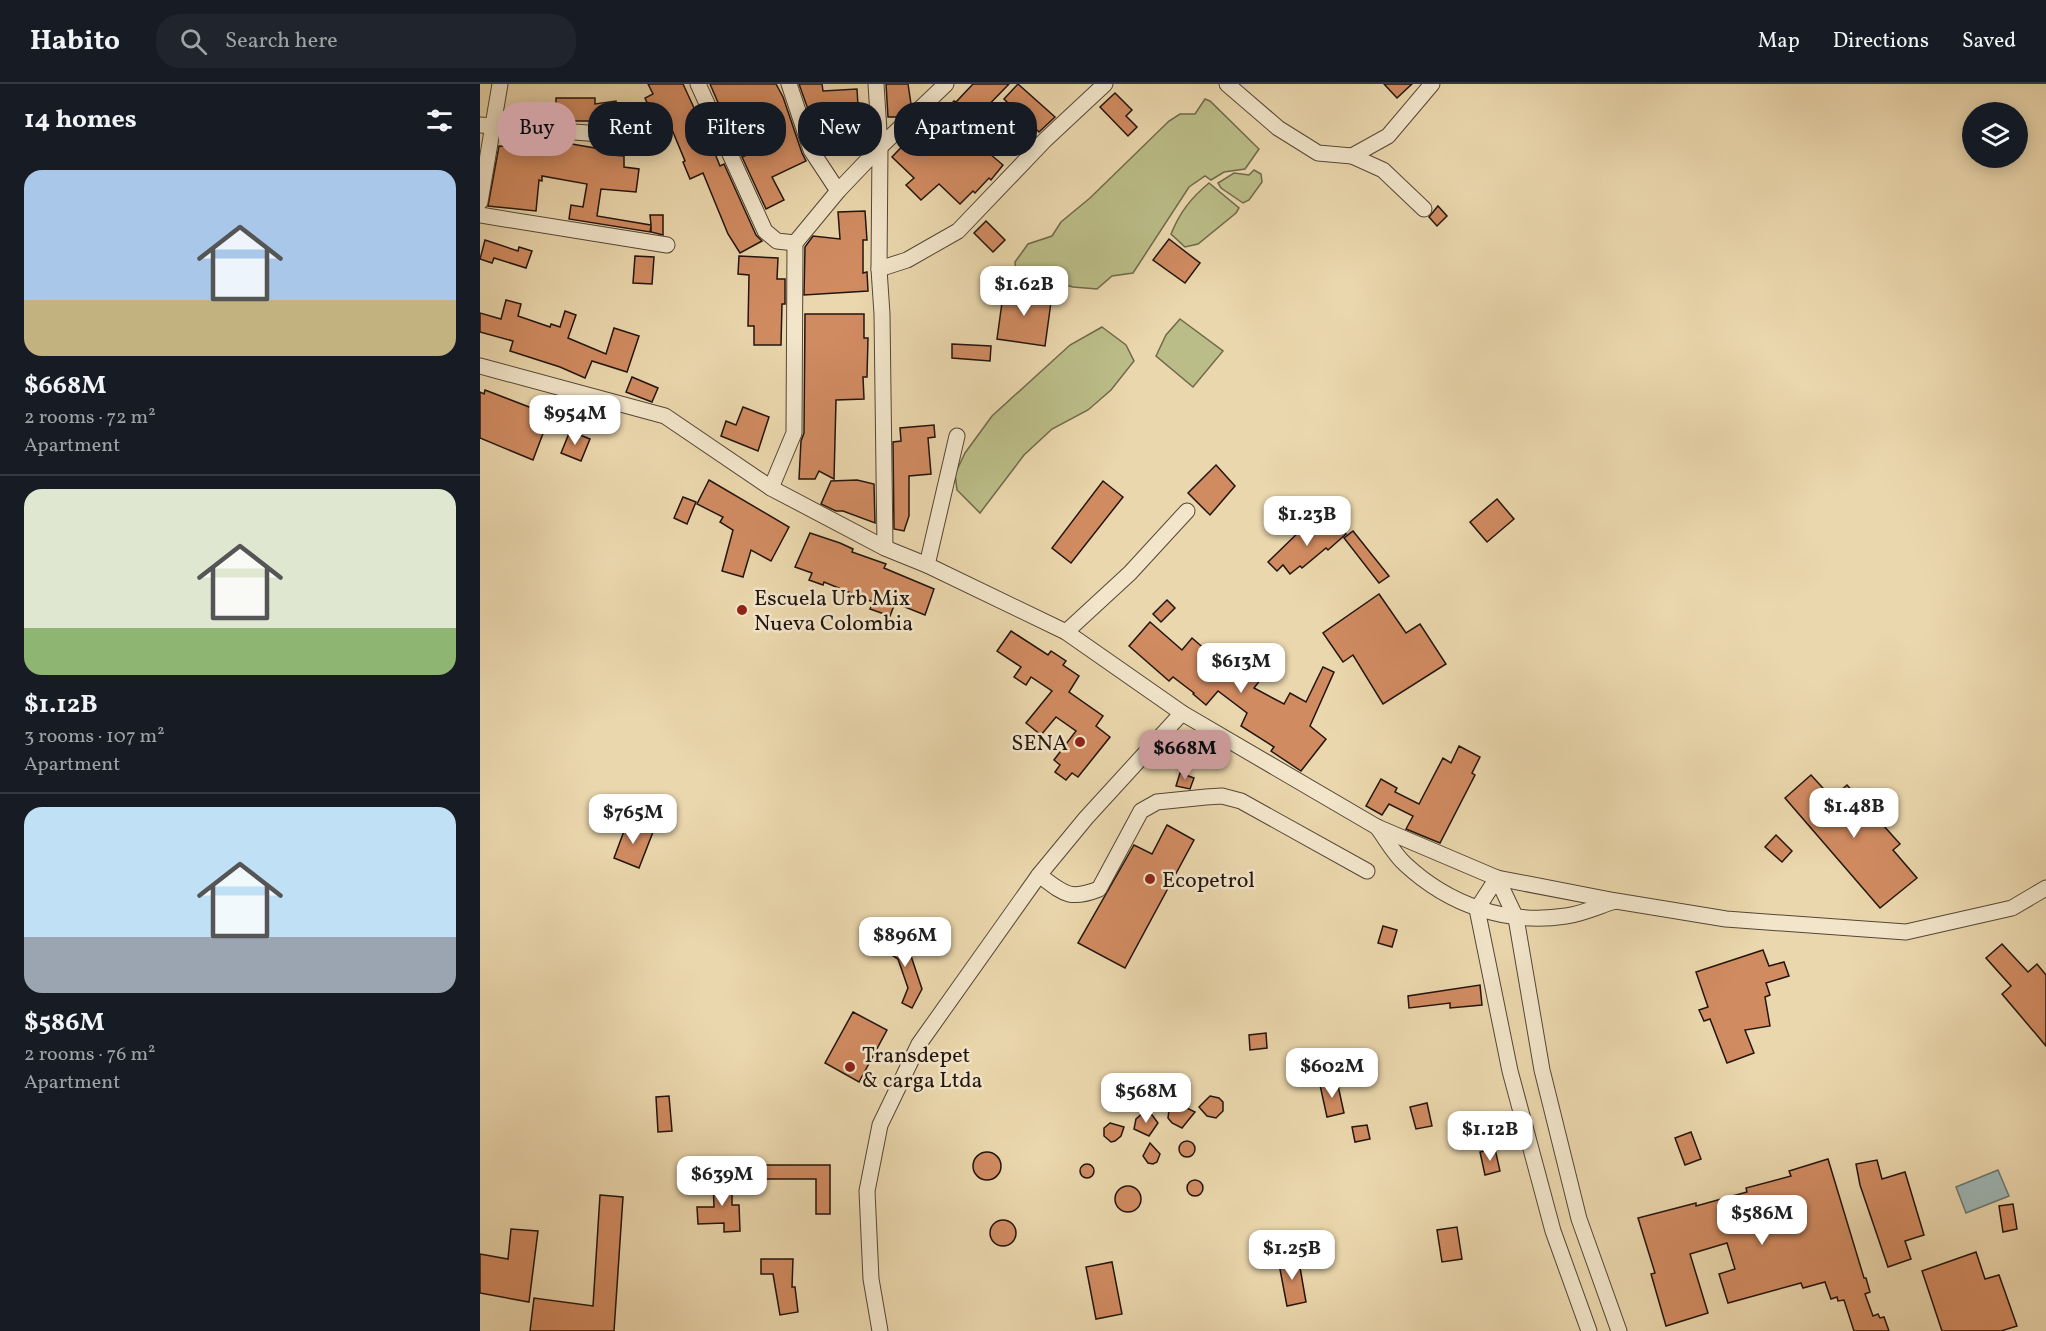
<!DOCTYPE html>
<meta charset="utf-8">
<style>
body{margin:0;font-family:Vollkorn,serif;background:#20242c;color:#f1f3f6;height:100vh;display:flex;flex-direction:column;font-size:22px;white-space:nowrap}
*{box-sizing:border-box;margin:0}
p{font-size:20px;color:#9ea1a6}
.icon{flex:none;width:33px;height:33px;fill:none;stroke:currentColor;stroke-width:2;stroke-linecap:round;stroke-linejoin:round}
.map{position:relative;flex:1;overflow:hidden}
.panel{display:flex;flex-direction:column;background:#171b24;width:480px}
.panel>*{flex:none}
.guide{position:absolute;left:18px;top:18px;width:570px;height:54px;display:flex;gap:12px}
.tools{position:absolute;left:1482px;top:18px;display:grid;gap:12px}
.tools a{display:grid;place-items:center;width:66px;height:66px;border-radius:50%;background:#171b24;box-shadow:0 3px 15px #0003;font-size:30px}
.price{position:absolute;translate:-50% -51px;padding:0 14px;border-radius:12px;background:#fff;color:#222;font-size:20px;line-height:39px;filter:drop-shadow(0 2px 3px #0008)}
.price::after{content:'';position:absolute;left:50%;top:36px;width:18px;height:14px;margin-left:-9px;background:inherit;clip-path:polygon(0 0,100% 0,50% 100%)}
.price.selected{background:#c59692;color:#111}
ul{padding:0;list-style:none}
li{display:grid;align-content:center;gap:12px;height:318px;padding:0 24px}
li+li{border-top:2px solid #363941}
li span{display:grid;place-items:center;height:186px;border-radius:18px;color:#555}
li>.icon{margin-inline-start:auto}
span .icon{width:108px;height:108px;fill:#fffc;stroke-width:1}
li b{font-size:26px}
h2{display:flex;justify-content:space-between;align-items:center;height:72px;padding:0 24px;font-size:26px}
.pill{padding:0 21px;border-radius:24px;background:#171b24;box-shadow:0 3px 15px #0003;font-size:21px;line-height:54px}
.pill.selected{background:#c59692;color:#111}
header{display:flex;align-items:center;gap:36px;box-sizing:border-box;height:84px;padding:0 30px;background:#171b24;border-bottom:2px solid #363941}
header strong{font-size:28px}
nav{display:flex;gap:33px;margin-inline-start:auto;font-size:21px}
.search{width:420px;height:54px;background:#20242c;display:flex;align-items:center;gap:15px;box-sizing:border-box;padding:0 21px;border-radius:24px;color:#9ea1a6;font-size:22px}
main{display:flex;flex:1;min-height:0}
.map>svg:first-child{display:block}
</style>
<header>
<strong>Habito</strong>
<div class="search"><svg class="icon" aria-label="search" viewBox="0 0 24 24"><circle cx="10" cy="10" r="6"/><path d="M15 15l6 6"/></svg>Search here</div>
<nav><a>Map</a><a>Directions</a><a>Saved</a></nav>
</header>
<main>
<section class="panel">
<h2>14 homes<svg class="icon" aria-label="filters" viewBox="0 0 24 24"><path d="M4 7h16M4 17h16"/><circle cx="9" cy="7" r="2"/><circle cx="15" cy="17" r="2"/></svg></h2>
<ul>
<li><span style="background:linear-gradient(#a9c7e8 70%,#c2b280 0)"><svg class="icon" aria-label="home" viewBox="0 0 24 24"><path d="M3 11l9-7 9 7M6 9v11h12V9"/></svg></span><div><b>$668M</b><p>2 rooms · 72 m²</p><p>Apartment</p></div></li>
<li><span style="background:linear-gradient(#dfe7d0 75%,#8fb573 0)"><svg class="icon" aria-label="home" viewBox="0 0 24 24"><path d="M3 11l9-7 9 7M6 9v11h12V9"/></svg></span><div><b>$1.12B</b><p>3 rooms · 107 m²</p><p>Apartment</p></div></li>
<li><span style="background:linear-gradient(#bfe0f5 70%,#9aa5b1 0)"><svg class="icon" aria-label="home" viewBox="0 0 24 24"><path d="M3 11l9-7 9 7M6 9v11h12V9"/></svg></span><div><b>$586M</b><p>2 rooms · 76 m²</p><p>Apartment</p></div></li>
</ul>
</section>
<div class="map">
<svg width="1566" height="1247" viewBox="0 0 1566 1247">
<rect width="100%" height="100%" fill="#ebd7ad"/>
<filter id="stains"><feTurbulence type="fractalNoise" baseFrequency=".00333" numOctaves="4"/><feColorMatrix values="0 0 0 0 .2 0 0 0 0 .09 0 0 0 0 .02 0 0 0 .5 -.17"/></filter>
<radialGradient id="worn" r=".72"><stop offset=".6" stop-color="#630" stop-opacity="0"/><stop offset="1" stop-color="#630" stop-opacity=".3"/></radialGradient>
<g fill="#bbbd88" stroke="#6e694b" stroke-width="1.5">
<polygon points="725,15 730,17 779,65 765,85 744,88 731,96 725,92 709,103 653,189 632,192 617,205 593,203 536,188 535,178 548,160 572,152 581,138 610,114 689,37 700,30 715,30"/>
<polygon points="774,86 781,90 782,98 769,116 763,119 741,104 738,99 754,89 769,91"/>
<path d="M729,99l30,25 -3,5 -38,31 -13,3 -14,-13c9,-22 20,-36 38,-51z"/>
<polygon points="700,235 743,267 713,303 676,272 686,251"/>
<polygon points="622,243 646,261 654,277 631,306 608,326 572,345 544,371 500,429 477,406 475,390 485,369 512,332 590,261"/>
</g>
<polygon fill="#9db7b5" stroke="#6c7672" stroke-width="1.5" points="1518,1086 1529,1112 1486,1129 1476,1103"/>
<g fill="#d18b61" stroke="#22150e" stroke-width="1.5">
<polygon points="168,0 203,0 221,39 224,37 234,58 231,60 240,82 244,80 276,151 282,157 260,169 248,150 223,89 210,95 203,78 205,77 188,36 177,41 165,14 173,10"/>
<polygon points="230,0 296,0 303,13 322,69 326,77 292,93 304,116 286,125 262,73 290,61 280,39 252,51"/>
<polygon points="319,0 342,0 343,7 377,5 378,22 367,23 367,52 345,52 345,28 329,28"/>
<polygon points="406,0 428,0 431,20 418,33 408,33"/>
<polygon points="493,0 529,0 495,35 501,40 490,53 523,81 511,96 509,94 495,109 493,107 480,120 459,100 441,116 426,101 434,94 412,73 433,51 434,62 474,17 476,18"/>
<polygon points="538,0 575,33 559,48 557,46 543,59 524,41 537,28 524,15"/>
<polygon points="904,0 932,0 917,14"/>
<polygon points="635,9 652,26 646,32 657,43 648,52 620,23"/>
<polygon points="76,14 115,14 115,20 136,17 138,37 124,39 124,37 76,37"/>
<polygon points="86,59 132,67 132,71 144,72 144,83 159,85 156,108 121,105 117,132 171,141 170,131 183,131 183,151 171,148 171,142 170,148 89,135 91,121 103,123 107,100 62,92 62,97 59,96 56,127 8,122 19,62 85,67"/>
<polygon points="958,122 967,132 957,142 949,133"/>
<polygon points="385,127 387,156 383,156 383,189 387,188 388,207 324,211 325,163 333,152 360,155 358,128"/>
<polygon points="506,137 525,156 513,168 494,149"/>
<polygon points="689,155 720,179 705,199 673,176"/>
<polygon points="5,156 38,167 39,163 52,167 46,184 14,174 12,179 0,175"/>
<polygon points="155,172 174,173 172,200 153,199"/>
<polygon points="259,172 298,174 297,195 305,195 305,220 302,220 301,261 274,261 274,242 268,242 269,191 258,190"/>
<polygon points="524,204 572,211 565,262 517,255"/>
<polygon points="26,216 41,220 38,232 70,243 71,240 80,243 85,227 96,231 88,254 126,270 134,244 159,252 147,288 112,277 105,294 80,283 30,267 33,257 0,248 0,229 21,235"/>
<polygon points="325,230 384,230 384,254 388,254 387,293 383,293 384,315 356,316 354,395 339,387 335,395 319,395 321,357 324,349"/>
<polygon points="472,260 511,262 510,277 472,274"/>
<polygon points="152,293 178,304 172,318 146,308"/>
<polygon points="5,306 70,331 53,376 0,354 0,308 4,310"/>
<polygon points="263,323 289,333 278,367 241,352 246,337 256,341"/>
<polygon points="454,341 455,353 448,354 451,390 429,392 429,432 424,447 414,445 413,358 421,357 420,344"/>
<polygon points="90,347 110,355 101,377 81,369"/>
<polygon points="736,381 755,402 730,431 708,409"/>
<polygon points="229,396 309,443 291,477 271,466 263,493 242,487 253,446 240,438 243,433 217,420"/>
<polygon points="377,396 394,400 395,439 363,427 356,427 341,420 351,397"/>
<polygon points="623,397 643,413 591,479 572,464"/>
<polygon points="203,413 216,418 207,440 194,434"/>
<polygon points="1017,415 1034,435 1007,458 990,438"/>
<polygon points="851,433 866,450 848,466 846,464 822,484 820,482 810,490 803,481 797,487 788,478 823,444 831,451"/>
<polygon points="873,447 909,492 899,499 864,454"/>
<polygon points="330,449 360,459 373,465 372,468 406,480 404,484 454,505 445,531 415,519 410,532 390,525 393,518 344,498 343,501 329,496 332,489 315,483"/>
<polygon points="899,510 926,549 940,540 966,580 903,620 873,571 863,578 843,549"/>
<polygon points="687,516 695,524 681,538 673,530"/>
<polygon points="670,538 702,566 712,554 727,567 725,569 755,594 771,574 788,586 774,604 804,620 810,609 826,618 843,583 854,588 830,642 846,655 821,687 791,667 794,663 761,642 767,629 738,607 726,621 713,610 714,609 693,593 689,597 649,562"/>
<polygon points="531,547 568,571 571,567 586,577 583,581 599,592 589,608 623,632 616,642 630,653 598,693 592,689 586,696 575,688 580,681 574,676 596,647 576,633 561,651 546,639 572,607 551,593 546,601 534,593 541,583 517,567"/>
<polygon points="979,662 1000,673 992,689 995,691 960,759 926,745 933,732 909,720 902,731 886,722 901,695 917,704 915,708 939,720 963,674 971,679"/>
<polygon points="700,689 714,694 710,705 696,702"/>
<polygon points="1331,691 1352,714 1367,701 1420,760 1413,766 1437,794 1400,824 1305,714"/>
<polygon points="147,739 173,748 159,784 134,774"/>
<polygon points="687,741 714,756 645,884 598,859 654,761 672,770"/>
<polygon points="1296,751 1312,767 1302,778 1285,763"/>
<polygon points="903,842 917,846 912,863 898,859"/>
<polygon points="410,850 427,860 442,905 432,924 422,919 428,904 418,875 401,864"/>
<polygon points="1522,860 1548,888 1557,880 1566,891 1566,962 1522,910 1531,902 1506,874"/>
<polygon points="1283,866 1289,882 1304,878 1309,892 1286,899 1290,911 1285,913 1290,942 1265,946 1274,969 1247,979 1230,935 1224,937 1219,926 1228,923 1216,888"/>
<polygon points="1000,901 1002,921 970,924 970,919 929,924 928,912"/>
<polygon points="373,928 407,946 379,998 345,979"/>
<polygon points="786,949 787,964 770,966 769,951"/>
<polygon points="844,970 848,990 817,996 813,976"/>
<polygon points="857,997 864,1029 847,1033 840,1001"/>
<polygon points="189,1012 192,1047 178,1048 176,1013"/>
<polygon points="730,1012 739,1014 743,1018 743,1027 736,1034 727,1032 719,1023"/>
<polygon points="947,1019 952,1042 936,1045 930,1023"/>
<polygon points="697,1021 701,1021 715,1028 702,1044 692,1039 688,1034 689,1026"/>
<polygon points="663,1029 672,1031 678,1039 669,1052 654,1045 656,1035"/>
<polygon points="630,1039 644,1043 641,1052 635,1057 631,1058 624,1052 624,1044"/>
<polygon points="887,1041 890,1055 875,1058 872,1043"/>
<polygon points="1211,1048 1221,1075 1205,1081 1195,1054"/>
<circle cx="707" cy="1065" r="8"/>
<polygon points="670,1059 680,1070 677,1078 673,1080 668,1079 663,1072"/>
<polygon points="1015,1065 1020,1087 1005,1091 1000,1068"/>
<circle cx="507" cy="1082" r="14"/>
<polygon points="1348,1075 1384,1194 1386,1194 1390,1208 1385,1210 1393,1232 1398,1230 1400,1234 1404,1233 1409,1247 1374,1247 1364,1216 1358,1217 1357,1213 1351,1215 1345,1198 1323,1204 1321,1199 1248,1219 1239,1190 1255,1185 1247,1159 1210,1170 1228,1229 1186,1242 1171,1190 1175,1189 1158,1134 1216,1119 1216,1122 1267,1108 1266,1104 1311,1092 1309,1087"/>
<polygon points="1397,1076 1402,1095 1425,1088 1444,1151 1425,1157 1431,1175 1408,1183 1380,1101 1376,1080"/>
<circle cx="607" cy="1087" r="7"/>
<polygon points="267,1081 350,1081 350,1130 336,1130 336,1095 267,1095"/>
<polygon points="252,1093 252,1121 259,1121 260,1147 244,1148 244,1139 218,1140 217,1123 234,1123 233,1094"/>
<circle cx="715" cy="1104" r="8"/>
<circle cx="648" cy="1115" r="13"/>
<polygon points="120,1111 143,1113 134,1247 50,1247 54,1214 113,1222"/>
<polygon points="1533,1120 1537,1145 1523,1148 1519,1122"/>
<circle cx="523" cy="1149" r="13"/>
<polygon points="977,1143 982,1175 962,1178 957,1146"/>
<polygon points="31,1145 58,1147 49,1218 0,1209 0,1170 28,1175"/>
<polygon points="1496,1168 1505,1195 1519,1191 1537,1242 1521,1247 1462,1247 1442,1187"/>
<polygon points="818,1172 826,1218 807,1222 798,1175"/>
<polygon points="281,1175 313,1175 312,1203 315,1203 318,1228 300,1231 293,1190 281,1190"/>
<polygon points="632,1178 642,1230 616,1235 606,1183"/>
</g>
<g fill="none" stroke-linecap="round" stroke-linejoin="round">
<defs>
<g id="minor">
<polyline points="218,0 285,147 297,157 315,159"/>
<polyline points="309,0 331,66 358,107"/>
<polyline points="396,0 400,63 399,185 402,230 405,464"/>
<polyline points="747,0 798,44 838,69 872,72 908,52 952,0"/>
<polyline points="0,41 134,51"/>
<polyline points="872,72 903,86 944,125"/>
<polyline points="0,118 20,0"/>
<polyline points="0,131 187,161"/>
<polyline points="399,185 427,176 478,147 565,56 625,0"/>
<polyline points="0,282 185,332 291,404 405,464 447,481 586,548 702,629 897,743 1017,794 1136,817 1246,835 1426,848 1532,824 1566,804"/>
<polyline points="291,404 314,349 315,159 358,107 400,63 466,0"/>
<polyline points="447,481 477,352"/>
<polyline points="586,548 650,489 707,427"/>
<path d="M897,743c9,12 17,27 28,37 44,41 101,61 161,52 16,-2 33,-10 49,-15"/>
<path d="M559,791c24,18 30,26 60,14l42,-78 16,-9 49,-5 16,-1 19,5 126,70"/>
<polyline points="1017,794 997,825 1030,987 1073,1147 1109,1247"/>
<polyline points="1017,794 1036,834 1062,986 1099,1135 1139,1247"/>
<polyline points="400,1247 391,1195 387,1107 400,1041 439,960 559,791 606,734 702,629"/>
</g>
</defs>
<use href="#minor" stroke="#544636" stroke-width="17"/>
<use href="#minor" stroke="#f2e5ca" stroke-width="15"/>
</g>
<g fill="#8f2418" stroke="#f2e5ca" stroke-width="2">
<circle cx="262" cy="526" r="6"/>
<circle cx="600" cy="658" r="6"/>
<circle cx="670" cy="795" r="6"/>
<circle cx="370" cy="983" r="6"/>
</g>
<g text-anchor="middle" stroke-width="5" stroke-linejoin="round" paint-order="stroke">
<g font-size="22" fill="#22150e" stroke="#f2e5ca" text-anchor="start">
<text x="274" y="521">Escuela Urb Mix<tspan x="274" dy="25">Nueva Colombia</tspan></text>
<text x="588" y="666" text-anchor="end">SENA</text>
<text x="682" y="803">Ecopetrol</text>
<text x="382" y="978">Transdepet<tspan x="382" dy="25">&amp; carga Ltda</tspan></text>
</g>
</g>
<rect width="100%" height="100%" filter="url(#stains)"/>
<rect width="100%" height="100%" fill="url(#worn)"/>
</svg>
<div class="tools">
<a><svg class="icon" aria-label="layers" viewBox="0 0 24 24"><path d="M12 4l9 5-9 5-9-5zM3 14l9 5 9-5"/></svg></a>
</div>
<b class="price" style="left:544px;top:233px">$1.62B</b>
<b class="price" style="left:95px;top:362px">$954M</b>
<b class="price" style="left:827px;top:463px">$1.23B</b>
<b class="price" style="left:761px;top:610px">$613M</b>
<b class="price selected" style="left:705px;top:697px">$668M</b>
<b class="price" style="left:1374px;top:755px">$1.48B</b>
<b class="price" style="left:153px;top:761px">$765M</b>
<b class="price" style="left:425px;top:884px">$896M</b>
<b class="price" style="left:852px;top:1015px">$602M</b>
<b class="price" style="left:666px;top:1040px">$568M</b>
<b class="price" style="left:1010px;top:1078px">$1.12B</b>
<b class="price" style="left:242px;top:1123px">$639M</b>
<b class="price" style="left:1282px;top:1162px">$586M</b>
<b class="price" style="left:812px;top:1197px">$1.25B</b>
<div class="guide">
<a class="pill selected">Buy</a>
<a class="pill">Rent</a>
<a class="pill">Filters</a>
<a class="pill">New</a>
<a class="pill">Apartment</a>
</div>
</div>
</main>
